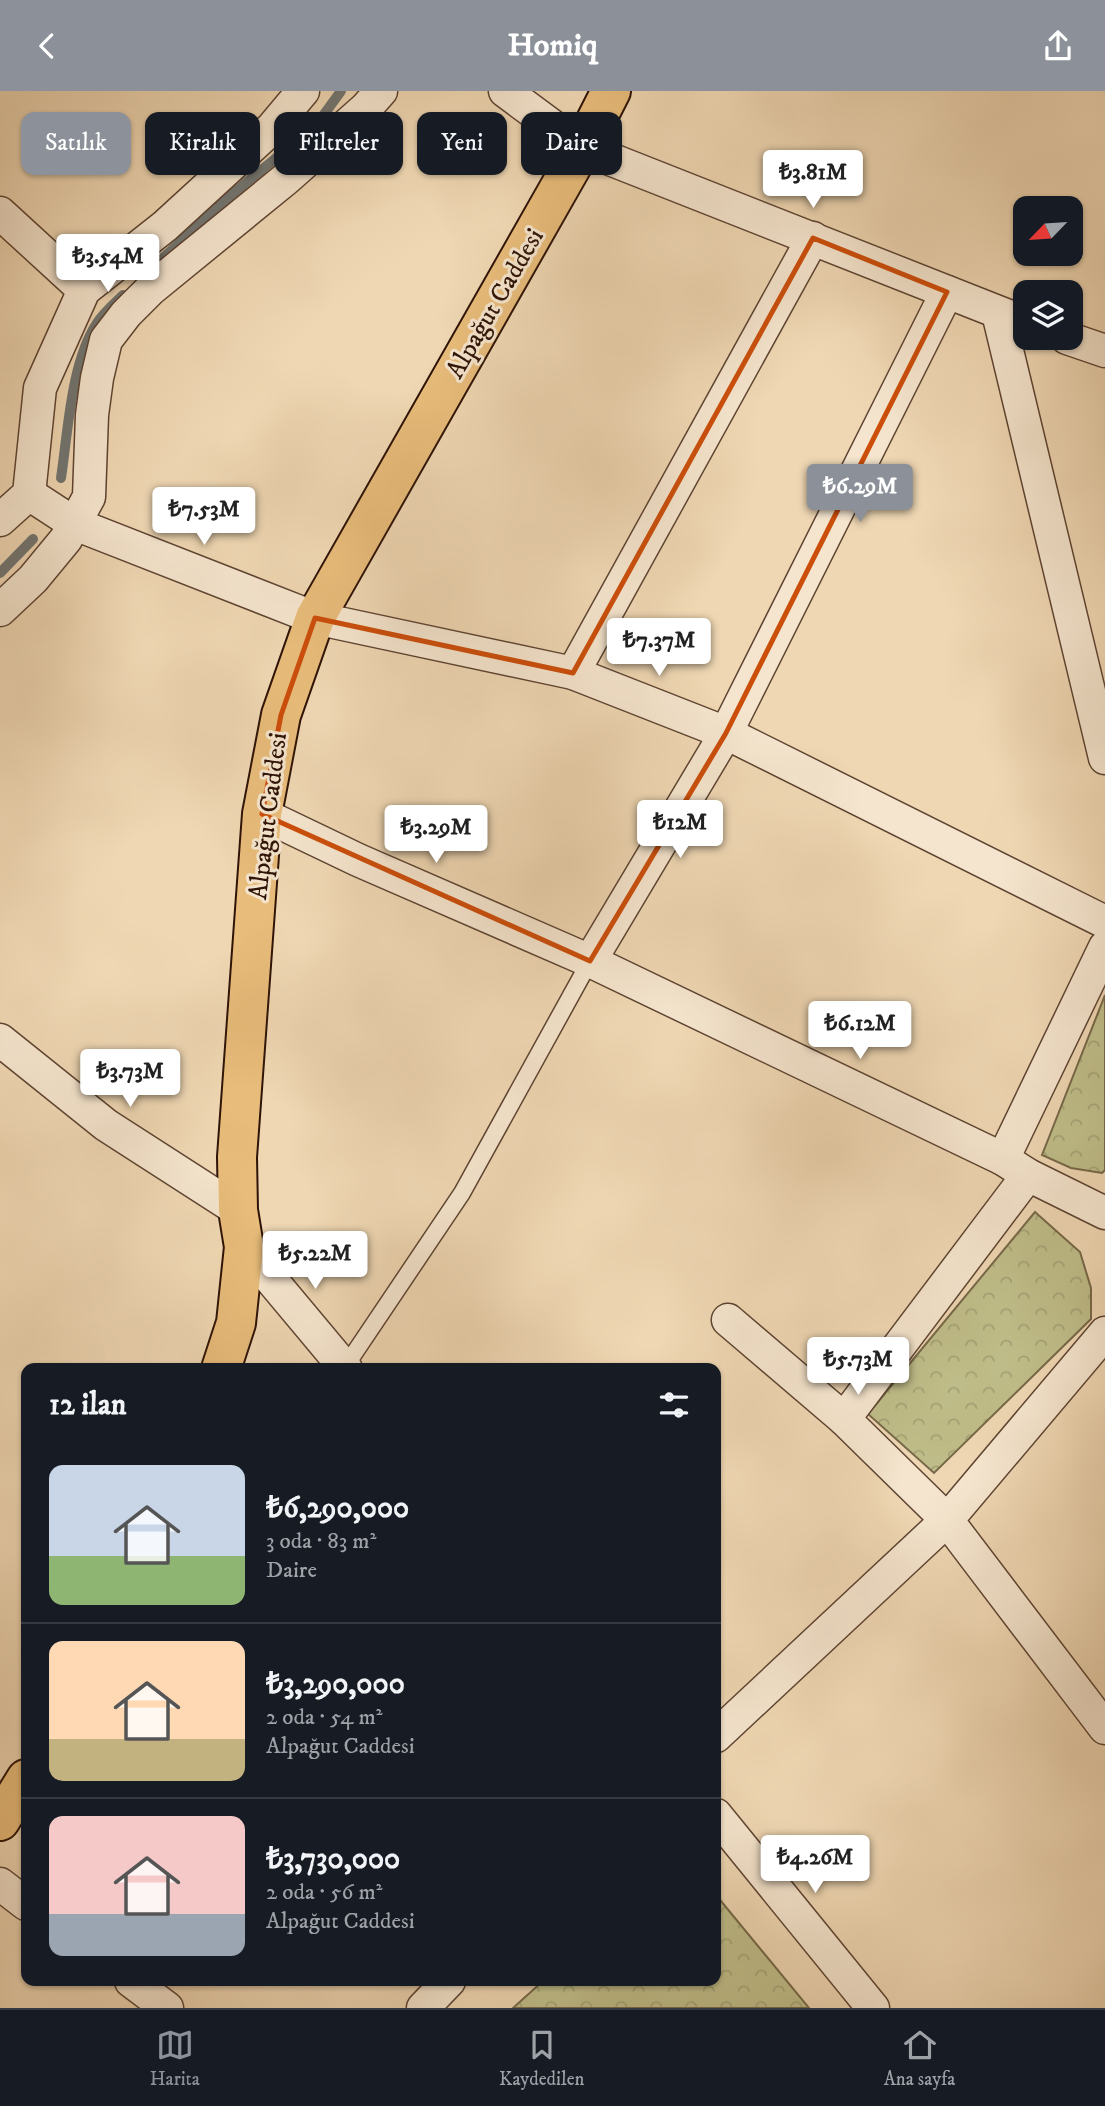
<!DOCTYPE html>
<html lang="tr">
<meta charset="utf-8">
<style>
body{margin:0;font-family:"IM FELL DW Pica",serif;background:#242831;color:#f1f3f6;height:100vh;display:flex;flex-direction:column;font-size:26px;white-space:nowrap}
*{box-sizing:border-box;margin:0}
p{font-size:23px;color:#9ea1a6}
.icon{flex:none;width:38px;height:38px;fill:none;stroke:currentColor;stroke-width:2;stroke-linecap:round;stroke-linejoin:round}
.map{position:relative;flex:1;overflow:hidden}
.details{position:absolute;left:21px;top:1272px;width:700px;height:623px;display:flex;flex-direction:column;background:#171b24;border-radius:14px;box-shadow:0 2px 5px #0004}
.details>*{flex:none}
.guide{position:absolute;left:21px;top:21px;width:700px;height:63px;display:flex;gap:14px}
.needle{width:46px;rotate:245deg}
.tools{position:absolute;left:1013px;top:105px;display:grid;gap:14px}
.tools a{display:grid;place-items:center;width:70px;height:70px;border-radius:14px;background:#171b24;box-shadow:0 2px 5px #0004;font-size:35px}
.price{position:absolute;translate:-50% -60px;padding:0 16px;border-radius:7px;background:#fff;color:#222;font-size:23px;line-height:46px;filter:drop-shadow(0 2px 4px #0008)}
.price::after{content:'';position:absolute;left:50%;top:42px;width:21px;height:16px;margin-left:-10px;background:inherit;clip-path:polygon(0 0,100% 0,50% 100%)}
.price.active{background:#8c9099;color:#fff}
ul{padding:0;list-style:none}
li{display:flex;align-items:center;gap:21px;height:175px;padding:0 28px}
li+li{border-top:2px solid #363941}
li span{display:grid;place-items:center;flex:none;width:196px;height:140px;border-radius:14px;color:#555}
li>.icon{margin-inline-start:auto}
span .icon{width:84px;height:84px;fill:#fffc;stroke-width:1}
li b{font-size:30px}
h2{display:flex;justify-content:space-between;align-items:center;height:84px;padding:0 28px;font-size:30px}
.chip{padding:0 24px;border-radius:14px;background:#171b24;box-shadow:0 2px 5px #0004;font-size:24px;line-height:63px}
.chip.active{background:#8c9099;color:#fff}
header{display:flex;justify-content:space-between;align-items:center;height:91px;padding:0 28px;background:#8c9099;color:#fff;font-size:32px;font-weight:700}
.tab-bar{display:flex;justify-content:space-around;align-items:center;height:98px;border-top:2px solid #363941;background:#171b24;font-size:19px;color:#9ea1a6}
.tab-bar a{display:grid;justify-items:center;gap:4px}
.tab-bar .active{color:#8c9099}
.map>svg:first-child{display:block}
</style>
<header><svg class="icon" aria-label="back" viewBox="0 0 24 24"><path d="M15 5l-7 7 7 7"/></svg>Homiq<svg class="icon" aria-label="share" viewBox="0 0 24 24"><path d="M12 15V3M7 8l5-5 5 5M5 13v7h14v-7"/></svg></header>
<div class="map">
<svg width="1105" height="1917" viewBox="0 0 1105 1917">
<defs>
<pattern id="park-crowns" width="20" height="18" patternUnits="userSpaceOnUse" patternTransform="scale(1.75)"><rect width="20" height="18" fill="#bfbd89"/><path d="M2 6a3 3 0 1 1 6 0M12 15a3 3 0 1 1 6 0" fill="none" stroke="#a4a275"/></pattern>
</defs>
<rect width="100%" height="100%" fill="#efd7b3"/>
<filter id="stains"><feTurbulence type="fractalNoise" baseFrequency=".00286" numOctaves="4"/><feColorMatrix values="0 0 0 0 .2 0 0 0 0 .09 0 0 0 0 .02 0 0 0 .5 -.17"/></filter>
<radialGradient id="worn" r=".72"><stop offset=".6" stop-color="#630" stop-opacity="0"/><stop offset="1" stop-color="#630" stop-opacity=".3"/></radialGradient>
<g fill="url(#park-crowns)" stroke="#766848" stroke-width="2">
<polygon points="1105,904 1105,1079 1102,1082 1071,1077 1042,1064"/>
<polygon points="1035,1121 1080,1161 1091,1197 1091,1228 934,1382 868,1323"/>
<polygon points="716,1804 809,1917 513,1917 543,1890 716,1890"/>
</g>
<g fill="none" stroke-linecap="round" stroke-linejoin="round">
<g stroke="#727571" stroke-width="10">
<polyline points="147,182 224,110 317,33 341,0"/>
<path d="M61,387c7,-46 10,-116 36,-155 7,-11 17,-19 26,-28"/>
<polyline points="0,482 33,448"/>
</g>
<defs>
<polyline id="lane" points="345,1276 462,1102 590,870"/>
<g id="street">
<polyline points="505,0 582,57 1026,232"/>
<polyline points="0,122 84,199"/>
<polyline points="998,222 1105,667"/>
<polyline points="1067,247 1105,260"/>
<polyline points="29,403 75,433 315,527 573,582 726,642 1105,831"/>
<polyline points="0,429 29,403 40,297 84,199 165,135 272,37 303,0"/>
<polyline points="0,519 33,488 66,448 89,406 92,324 97,287 106,249 126,223 151,198 287,87 366,17 381,0"/>
<polyline points="573,582 813,147"/>
<polyline points="262,723 358,769 590,870 1003,1068 1028,1084 1105,1122"/>
<polyline points="590,870 726,642 947,201"/>
<polyline points="0,949 106,1034 238,1119"/>
<polyline points="1003,1068 1105,856"/>
<polyline points="244,1156 346,1278"/>
<polyline points="1105,1242 947,1429 1105,1637"/>
<polyline points="844,1328 1028,1084"/>
<polyline points="716,1645 947,1429 844,1328 728,1229"/>
<polyline points="716,1724 873,1917"/>
<polyline points="0,1793 26,1813"/>
<polyline points="131,1890 167,1917"/>
<polyline points="423,1917 449,1890"/>
</g>
<g id="primary">
<polyline points="221,1278 236,1232 244,1156 238,1119 237,1066 262,723 281,624 315,527 582,57 611,0"/>
<polyline points="0,1730 26,1688"/>
</g>
</defs>
<use href="#lane" stroke="#5e4432" stroke-width="19"/>
<use href="#street" stroke="#5e4432" stroke-width="35"/>
<use href="#primary" stroke="#2e1307" stroke-width="42"/>
<use href="#lane" stroke="#f5e5ce" stroke-width="16"/>
<use href="#street" stroke="#f5e5ce" stroke-width="32"/>
<use href="#primary" stroke="#e8bc7a" stroke-width="38"/>
</g>
<path fill="none" stroke="#cc4e0b" stroke-width="5" stroke-linejoin="round" d="M813,147l134,54 -221,441 -136,228 -328,-147 19,-99 34,-97 258,55z"/>
<g text-anchor="middle" stroke-width="6" stroke-linejoin="round" paint-order="stroke">
<g font-size="26" fill="#2e1307" stroke="#f5e5ce">
<text transform="translate(494 212) rotate(-60)" y="9">Alpağut Caddesi</text>
<text transform="translate(267 725) rotate(-83)" y="9">Alpağut Caddesi</text>
</g>
</g>
<rect width="100%" height="100%" filter="url(#stains)"/>
<rect width="100%" height="100%" fill="url(#worn)"/>
</svg>
<div class="tools">
<a><svg class="needle" viewBox="-14 -14 28 28"><path d="M0-13l5 13h-10z" fill="#e53935"/><path d="M0 13l5-13h-10z" fill="#9ea1a6"/></svg></a>
<a><svg class="icon" aria-label="layers" viewBox="0 0 24 24"><path d="M12 4l9 5-9 5-9-5zM3 14l9 5 9-5"/></svg></a>
</div>
<b class="price" style="left:813px;top:119px">₺3.81M</b>
<b class="price" style="left:108px;top:203px">₺3.54M</b>
<b class="price active" style="left:860px;top:433px">₺6.29M</b>
<b class="price" style="left:204px;top:456px">₺7.53M</b>
<b class="price" style="left:659px;top:587px">₺7.37M</b>
<b class="price" style="left:680px;top:769px">₺12M</b>
<b class="price" style="left:436px;top:774px">₺3.29M</b>
<b class="price" style="left:860px;top:970px">₺6.12M</b>
<b class="price" style="left:130px;top:1018px">₺3.73M</b>
<b class="price" style="left:315px;top:1200px">₺5.22M</b>
<b class="price" style="left:858px;top:1306px">₺5.73M</b>
<b class="price" style="left:815px;top:1804px">₺4.26M</b>
<div class="guide">
<a class="chip active">Satılık</a>
<a class="chip">Kiralık</a>
<a class="chip">Filtreler</a>
<a class="chip">Yeni</a>
<a class="chip">Daire</a>
</div>
<section class="details">
<h2>12 ilan<svg class="icon" aria-label="filters" viewBox="0 0 24 24"><path d="M4 7h16M4 17h16"/><circle cx="9" cy="7" r="2"/><circle cx="15" cy="17" r="2"/></svg></h2>
<ul>
<li><span style="background:linear-gradient(#c9d6e8 65%,#8fb573 0)"><svg class="icon" aria-label="home" viewBox="0 0 24 24"><path d="M3 11l9-7 9 7M6 9v11h12V9"/></svg></span><div><b>₺6,290,000</b><p>3 oda · 83 m²</p><p>Daire</p></div></li>
<li><span style="background:linear-gradient(#ffd9b3 70%,#c2b280 0)"><svg class="icon" aria-label="home" viewBox="0 0 24 24"><path d="M3 11l9-7 9 7M6 9v11h12V9"/></svg></span><div><b>₺3,290,000</b><p>2 oda · 54 m²</p><p>Alpağut Caddesi</p></div></li>
<li><span style="background:linear-gradient(#f6c9c9 70%,#9aa5b1 0)"><svg class="icon" aria-label="home" viewBox="0 0 24 24"><path d="M3 11l9-7 9 7M6 9v11h12V9"/></svg></span><div><b>₺3,730,000</b><p>2 oda · 56 m²</p><p>Alpağut Caddesi</p></div></li>
</ul>
</section>
</div>
<nav class="tab-bar">
<a class="active"><svg class="icon" aria-label="map" viewBox="0 0 24 24"><path d="M3 6l6-2 6 2 6-2v14l-6 2-6-2-6 2zM9 4v14M15 6v14"/></svg>Harita</a>
<a><svg class="icon" aria-label="saved" viewBox="0 0 24 24"><path d="M7 4h10v16l-5-4-5 4z"/></svg>Kaydedilen</a>
<a><svg class="icon" aria-label="home" viewBox="0 0 24 24"><path d="M3 11l9-7 9 7M6 9v11h12V9"/></svg>Ana sayfa</a>
</nav>
